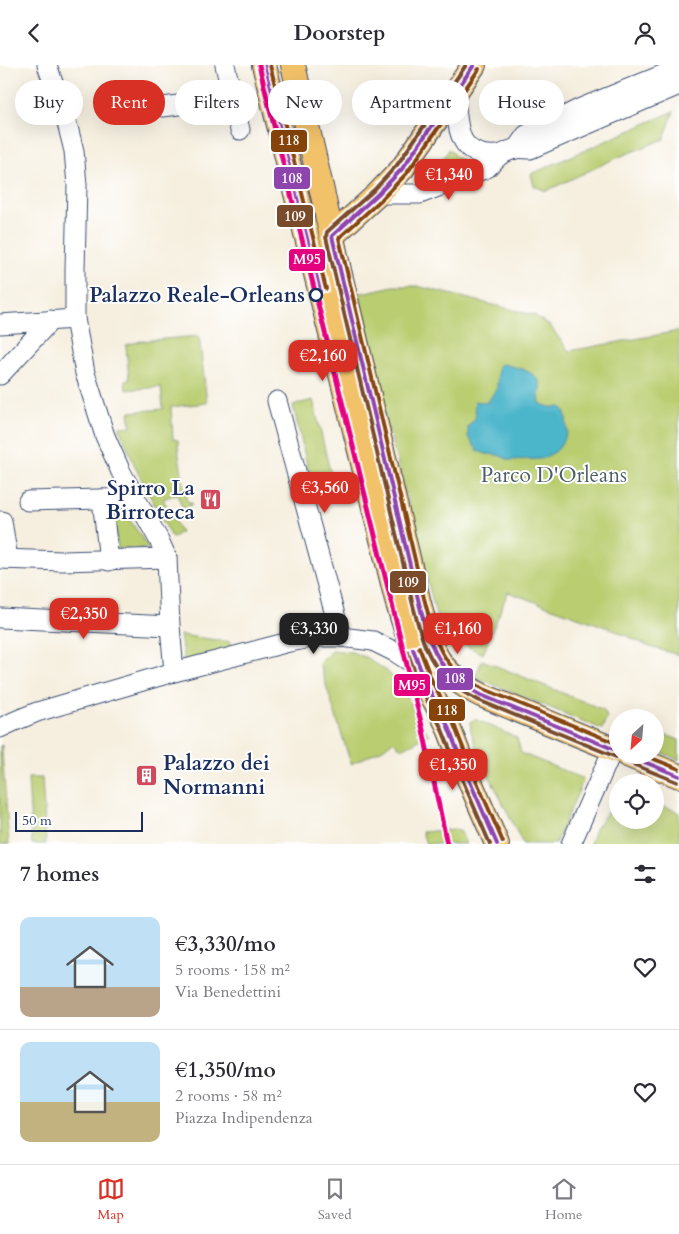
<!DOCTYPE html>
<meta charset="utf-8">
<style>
body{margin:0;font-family:Cardo,serif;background:#f7f7f7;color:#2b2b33;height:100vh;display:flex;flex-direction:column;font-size:19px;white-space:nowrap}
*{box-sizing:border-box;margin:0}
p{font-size:16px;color:#7c7c81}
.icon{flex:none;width:28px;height:28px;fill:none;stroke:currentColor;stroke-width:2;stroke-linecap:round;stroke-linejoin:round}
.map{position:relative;height:779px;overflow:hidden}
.panel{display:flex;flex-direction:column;background:#fff;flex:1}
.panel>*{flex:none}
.hud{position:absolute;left:15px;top:15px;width:650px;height:45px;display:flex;gap:10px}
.needle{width:32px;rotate:206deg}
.buttons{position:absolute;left:609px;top:644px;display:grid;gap:10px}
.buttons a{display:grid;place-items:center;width:55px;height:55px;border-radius:50%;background:#fff;box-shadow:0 5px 20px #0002;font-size:25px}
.scale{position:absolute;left:15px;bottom:12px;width:128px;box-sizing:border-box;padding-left:5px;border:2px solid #1b2f5e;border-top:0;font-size:14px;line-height:18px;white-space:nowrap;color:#1b2f5e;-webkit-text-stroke:4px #fff;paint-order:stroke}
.price{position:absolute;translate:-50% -42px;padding:0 11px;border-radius:10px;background:#d93025;color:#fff;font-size:16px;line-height:32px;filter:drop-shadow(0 1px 2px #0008)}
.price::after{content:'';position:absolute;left:50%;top:30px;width:15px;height:11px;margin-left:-8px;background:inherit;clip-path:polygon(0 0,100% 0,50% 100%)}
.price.active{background:#222;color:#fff}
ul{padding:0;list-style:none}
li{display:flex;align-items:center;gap:15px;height:125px;padding:0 20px}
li+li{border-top:1px solid #e1e1e2}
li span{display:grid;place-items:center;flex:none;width:140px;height:100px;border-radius:10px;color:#555}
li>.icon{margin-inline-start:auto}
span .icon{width:60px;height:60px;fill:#fffc;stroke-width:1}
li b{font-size:21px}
h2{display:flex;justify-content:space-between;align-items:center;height:60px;padding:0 20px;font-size:21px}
.chip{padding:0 18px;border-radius:22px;background:#fff;box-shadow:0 5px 20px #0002;font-size:18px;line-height:45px}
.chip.active{background:#d93025;color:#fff}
header{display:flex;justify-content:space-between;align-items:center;height:65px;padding:0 20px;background:#fff;font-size:22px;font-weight:700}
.tabs{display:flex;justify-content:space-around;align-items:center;height:70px;border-top:1px solid #e1e1e2;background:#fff;font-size:14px;color:#7c7c81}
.tabs a{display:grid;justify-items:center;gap:2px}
.tabs .active{color:#d93025}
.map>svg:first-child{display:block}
</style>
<header><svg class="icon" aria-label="back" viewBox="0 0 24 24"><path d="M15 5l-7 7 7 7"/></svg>Doorstep<svg class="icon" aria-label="person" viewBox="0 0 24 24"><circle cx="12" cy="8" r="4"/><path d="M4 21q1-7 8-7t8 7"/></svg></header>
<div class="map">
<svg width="679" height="779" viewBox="0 0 679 779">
<rect width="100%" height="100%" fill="#fff"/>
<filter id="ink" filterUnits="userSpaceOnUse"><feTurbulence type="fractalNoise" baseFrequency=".02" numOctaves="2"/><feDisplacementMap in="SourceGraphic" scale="10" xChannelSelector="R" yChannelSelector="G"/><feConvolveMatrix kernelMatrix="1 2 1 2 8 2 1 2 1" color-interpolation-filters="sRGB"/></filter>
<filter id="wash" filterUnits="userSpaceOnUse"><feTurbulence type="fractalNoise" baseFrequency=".0096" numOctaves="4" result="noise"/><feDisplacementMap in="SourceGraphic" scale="20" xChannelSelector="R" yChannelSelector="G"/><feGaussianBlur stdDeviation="1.12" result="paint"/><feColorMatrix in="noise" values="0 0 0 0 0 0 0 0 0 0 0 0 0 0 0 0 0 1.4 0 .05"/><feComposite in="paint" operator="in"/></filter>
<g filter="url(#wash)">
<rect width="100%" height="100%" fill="#f6efdf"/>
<g fill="#bacd70" stroke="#6a7e67">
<polygon points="674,46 664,74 614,94 546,126 534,121 531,109"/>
<polygon points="449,84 456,92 471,99 432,113"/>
<polygon points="393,221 417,221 534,250 550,261 569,286 679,266 679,590 650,582 614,565 508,527 483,589 448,572 439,562 411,449 380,333 357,229"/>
<polygon points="199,271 207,338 171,342 173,374 178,375 179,391 187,436 193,439 183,444 177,429 163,434 181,467 172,473 136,404 119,362 131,361 129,347 163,344 161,322 126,325 125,315 129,315 126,280 141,276"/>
<polygon points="313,335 335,427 326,429 322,417 312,421 293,340"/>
<polygon points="121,442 149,483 118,484 112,444"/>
<polygon points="180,570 231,577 233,584 184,596"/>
<polygon points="332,585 352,587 365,592 387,606 403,623 419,655 429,670 402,684 393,676 383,684 351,699 319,598"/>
<polygon points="482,595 604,645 607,652 602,664 475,612"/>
<polygon points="475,654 517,673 521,688 584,714 555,779 523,779 479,690 471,667 470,657"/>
<polygon points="655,666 679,675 679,695 655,685"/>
<polygon points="2,680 2,687 9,779 0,779 0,681"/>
<polygon points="28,713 42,713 46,779 32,779"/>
<polygon points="617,734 618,755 655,755 655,738 679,747 679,779 590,779 595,764"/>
<polygon points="455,764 461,767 466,779 426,779 422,767"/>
</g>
<path fill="#4cb5ca" stroke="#347294" d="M502,299c12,3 35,6 38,21 1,7 -3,13 1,19l9,3h11l3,3 2,7 1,16 -8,15 -4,4 -14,7 -32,1 -11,-5 -12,-1 -8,-3 -10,-14v-11c14,-12 4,-13 7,-25l12,2 10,-15 1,-22z"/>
</g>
<g filter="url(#ink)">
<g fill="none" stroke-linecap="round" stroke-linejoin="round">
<defs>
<g id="minor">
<polyline points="47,0 67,58 74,86 77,120 75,204 75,254 85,308 105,371 121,407 159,475 167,493 170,561 174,607"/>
<polyline points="225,0 240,65"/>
<path d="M455,27c3,30 -1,66 42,63 6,0 11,-5 18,-6 4,-1 10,0 15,0l149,-64"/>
<polyline points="163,42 233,33"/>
<polyline points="516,84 526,70 581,43 679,3"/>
<polyline points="378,129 420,129 487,103 500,90"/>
<polyline points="0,259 75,254"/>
<polyline points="0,310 51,255"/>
<polyline points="277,336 341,572"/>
<polyline points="102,434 109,496"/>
<polyline points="28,436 135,433"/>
<polyline points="2,456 8,494"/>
<polyline points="0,494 63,496 167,493"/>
<polyline points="0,553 170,561"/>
<polyline points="0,663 15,656 37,647 174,607 285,578 316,572 341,572 373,576 395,587 412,598 420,610"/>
<polyline points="571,779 613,684"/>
</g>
<g id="major">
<polyline points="264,0 398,539 409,574 426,619 447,659 465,705 497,779"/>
<path d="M293,0l29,126 17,79 79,329c12,48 16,72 63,96l137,56"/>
<polyline points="332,171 378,129 402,104 474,0"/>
<polyline points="627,690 679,711"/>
</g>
</defs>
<use href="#minor" stroke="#3c4c71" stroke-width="21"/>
<use href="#major" stroke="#3c4c71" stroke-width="26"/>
<use href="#minor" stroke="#fff" stroke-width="19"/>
<use href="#major" stroke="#f2c26a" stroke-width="24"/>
<defs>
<g id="bus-1">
<polyline points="264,0 320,226"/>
<path d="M474,0l-72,104 -24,25 -46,42 86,363c7,28 13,56 34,77 9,8 19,13 29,19l137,56"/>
<polyline points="413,584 426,619 447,659 465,705 497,779"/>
<polyline points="627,690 679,711"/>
</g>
<g id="bus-2">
<path d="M466,0l-69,100 -23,25 -47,42 -1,5 86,364c7,28 13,59 37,80 8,8 19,14 29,19l138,57"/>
<polyline points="258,2 314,228"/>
<polyline points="407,586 420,621 441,662 459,707 490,779"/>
<polyline points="625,696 677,717"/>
</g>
<g id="bus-3">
<polyline points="270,0 326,224"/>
<path d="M479,4l-72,104 -25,26 -43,39 85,360c7,26 12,55 33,74 8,7 18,12 27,17l134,55"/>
<polyline points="419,582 432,616 453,657 471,703 503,777"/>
<polyline points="644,690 679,704"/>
</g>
</defs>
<use href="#bus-1" stroke="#fff" stroke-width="8"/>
<use href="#bus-2" stroke="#fff" stroke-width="8"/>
<use href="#bus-3" stroke="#fff" stroke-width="8"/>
<use href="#bus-1" stroke="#8e44ad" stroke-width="4"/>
<use href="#bus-2" stroke="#7a4b2a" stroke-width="4"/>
<use href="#bus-3" stroke="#86440a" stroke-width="4"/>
<defs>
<polyline id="rail-1" points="259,0 423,665 447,779"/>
</defs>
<use href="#rail-1" stroke="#fff" stroke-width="9"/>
<use href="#rail-1" stroke="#e5007d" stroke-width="5"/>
</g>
</g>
<defs>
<symbol id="restaurant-square" viewBox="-11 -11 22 22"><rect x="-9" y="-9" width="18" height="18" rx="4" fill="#d1495b" stroke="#fff"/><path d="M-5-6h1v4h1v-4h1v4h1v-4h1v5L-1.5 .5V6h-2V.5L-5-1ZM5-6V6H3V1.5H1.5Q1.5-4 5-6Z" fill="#fff"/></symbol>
<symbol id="building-square" viewBox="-11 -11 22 22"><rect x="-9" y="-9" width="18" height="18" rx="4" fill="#d1495b" stroke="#fff"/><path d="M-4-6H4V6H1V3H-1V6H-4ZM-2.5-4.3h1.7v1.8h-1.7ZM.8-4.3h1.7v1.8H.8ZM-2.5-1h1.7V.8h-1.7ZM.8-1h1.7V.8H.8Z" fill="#fff"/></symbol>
</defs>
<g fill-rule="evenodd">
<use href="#restaurant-square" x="198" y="422" width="25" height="25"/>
<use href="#building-square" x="134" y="698" width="25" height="25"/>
</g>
<circle fill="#fff" stroke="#1b2f5e" stroke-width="2.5" cx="316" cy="230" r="6"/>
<g text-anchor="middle" stroke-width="4" stroke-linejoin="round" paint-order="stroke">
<g font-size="21" font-weight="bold" fill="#1b2f5e" stroke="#fff" text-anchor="end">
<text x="305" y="237">Palazzo Reale-Orleans</text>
</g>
<g font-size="21" fill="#4b5e63" stroke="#fff">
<text x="554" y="417">Parco D'Orleans</text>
</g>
<g font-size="21" font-weight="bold" fill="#1b2f5e" stroke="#fff" text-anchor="end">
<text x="195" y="430">Spirro La<tspan x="195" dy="24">Birroteca</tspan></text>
<text x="163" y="705" text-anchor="start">Palazzo dei<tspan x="163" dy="24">Normanni</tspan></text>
</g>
</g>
<g stroke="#fff" stroke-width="2">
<rect x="270" y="64" width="38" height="24" rx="5" fill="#86440a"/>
<rect x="273" y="101" width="38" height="24" rx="5" fill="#8e44ad"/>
<rect x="276" y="139" width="38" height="24" rx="5" fill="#7a4b2a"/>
<rect x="288" y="183" width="38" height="24" rx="5" fill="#e5007d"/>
<rect x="389" y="505" width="38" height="24" rx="5" fill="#7a4b2a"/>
<rect x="436" y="602" width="38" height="24" rx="5" fill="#8e44ad"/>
<rect x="393" y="608" width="38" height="24" rx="5" fill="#e5007d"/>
<rect x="428" y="633" width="38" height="24" rx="5" fill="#86440a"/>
</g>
<g font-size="14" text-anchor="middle" font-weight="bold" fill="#fff">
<text x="289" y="80">118</text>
<text x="292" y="118">108</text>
<text x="295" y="156">109</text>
<text x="307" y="199">M95</text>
<text x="408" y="522">109</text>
<text x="455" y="618">108</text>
<text x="412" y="625">M95</text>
<text x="447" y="650">118</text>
</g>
</svg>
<div class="buttons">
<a><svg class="needle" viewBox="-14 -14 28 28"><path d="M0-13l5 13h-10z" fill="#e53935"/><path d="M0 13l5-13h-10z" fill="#7c7c81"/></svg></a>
<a><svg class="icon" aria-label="locate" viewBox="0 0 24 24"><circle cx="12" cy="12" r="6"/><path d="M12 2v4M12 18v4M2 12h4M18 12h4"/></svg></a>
</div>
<div class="scale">50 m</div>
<b class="price" style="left:449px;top:136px">€1,340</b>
<b class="price" style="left:323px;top:317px">€2,160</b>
<b class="price" style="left:325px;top:449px">€3,560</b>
<b class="price" style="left:84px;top:575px">€2,350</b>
<b class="price active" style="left:314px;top:590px">€3,330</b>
<b class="price" style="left:458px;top:590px">€1,160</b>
<b class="price" style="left:453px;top:726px">€1,350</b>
<div class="hud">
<a class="chip">Buy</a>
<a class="chip active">Rent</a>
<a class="chip">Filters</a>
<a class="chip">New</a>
<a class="chip">Apartment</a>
<a class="chip">House</a>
</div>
</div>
<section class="panel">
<h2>7 homes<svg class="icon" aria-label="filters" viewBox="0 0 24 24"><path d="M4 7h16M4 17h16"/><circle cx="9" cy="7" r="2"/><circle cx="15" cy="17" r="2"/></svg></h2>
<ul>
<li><span style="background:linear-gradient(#bfe0f5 70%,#b9a48a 0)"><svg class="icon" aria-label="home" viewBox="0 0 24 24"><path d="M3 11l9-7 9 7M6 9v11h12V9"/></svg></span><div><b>€3,330/mo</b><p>5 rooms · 158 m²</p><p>Via Benedettini</p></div><svg class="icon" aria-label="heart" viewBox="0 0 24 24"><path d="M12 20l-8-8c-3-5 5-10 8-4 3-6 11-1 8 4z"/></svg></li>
<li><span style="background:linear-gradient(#bfe0f5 60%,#c2b280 0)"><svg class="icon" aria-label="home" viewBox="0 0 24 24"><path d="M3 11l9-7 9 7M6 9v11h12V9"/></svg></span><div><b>€1,350/mo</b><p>2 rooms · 58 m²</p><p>Piazza Indipendenza</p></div><svg class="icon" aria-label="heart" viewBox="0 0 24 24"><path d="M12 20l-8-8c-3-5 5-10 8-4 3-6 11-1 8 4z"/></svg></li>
</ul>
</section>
<nav class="tabs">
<a class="active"><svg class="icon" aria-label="map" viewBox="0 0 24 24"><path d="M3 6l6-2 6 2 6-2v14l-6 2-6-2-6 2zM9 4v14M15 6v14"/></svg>Map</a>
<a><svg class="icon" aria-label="saved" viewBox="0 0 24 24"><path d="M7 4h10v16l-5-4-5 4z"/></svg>Saved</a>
<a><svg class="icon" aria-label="home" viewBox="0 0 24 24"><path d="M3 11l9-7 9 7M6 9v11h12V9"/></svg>Home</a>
</nav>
